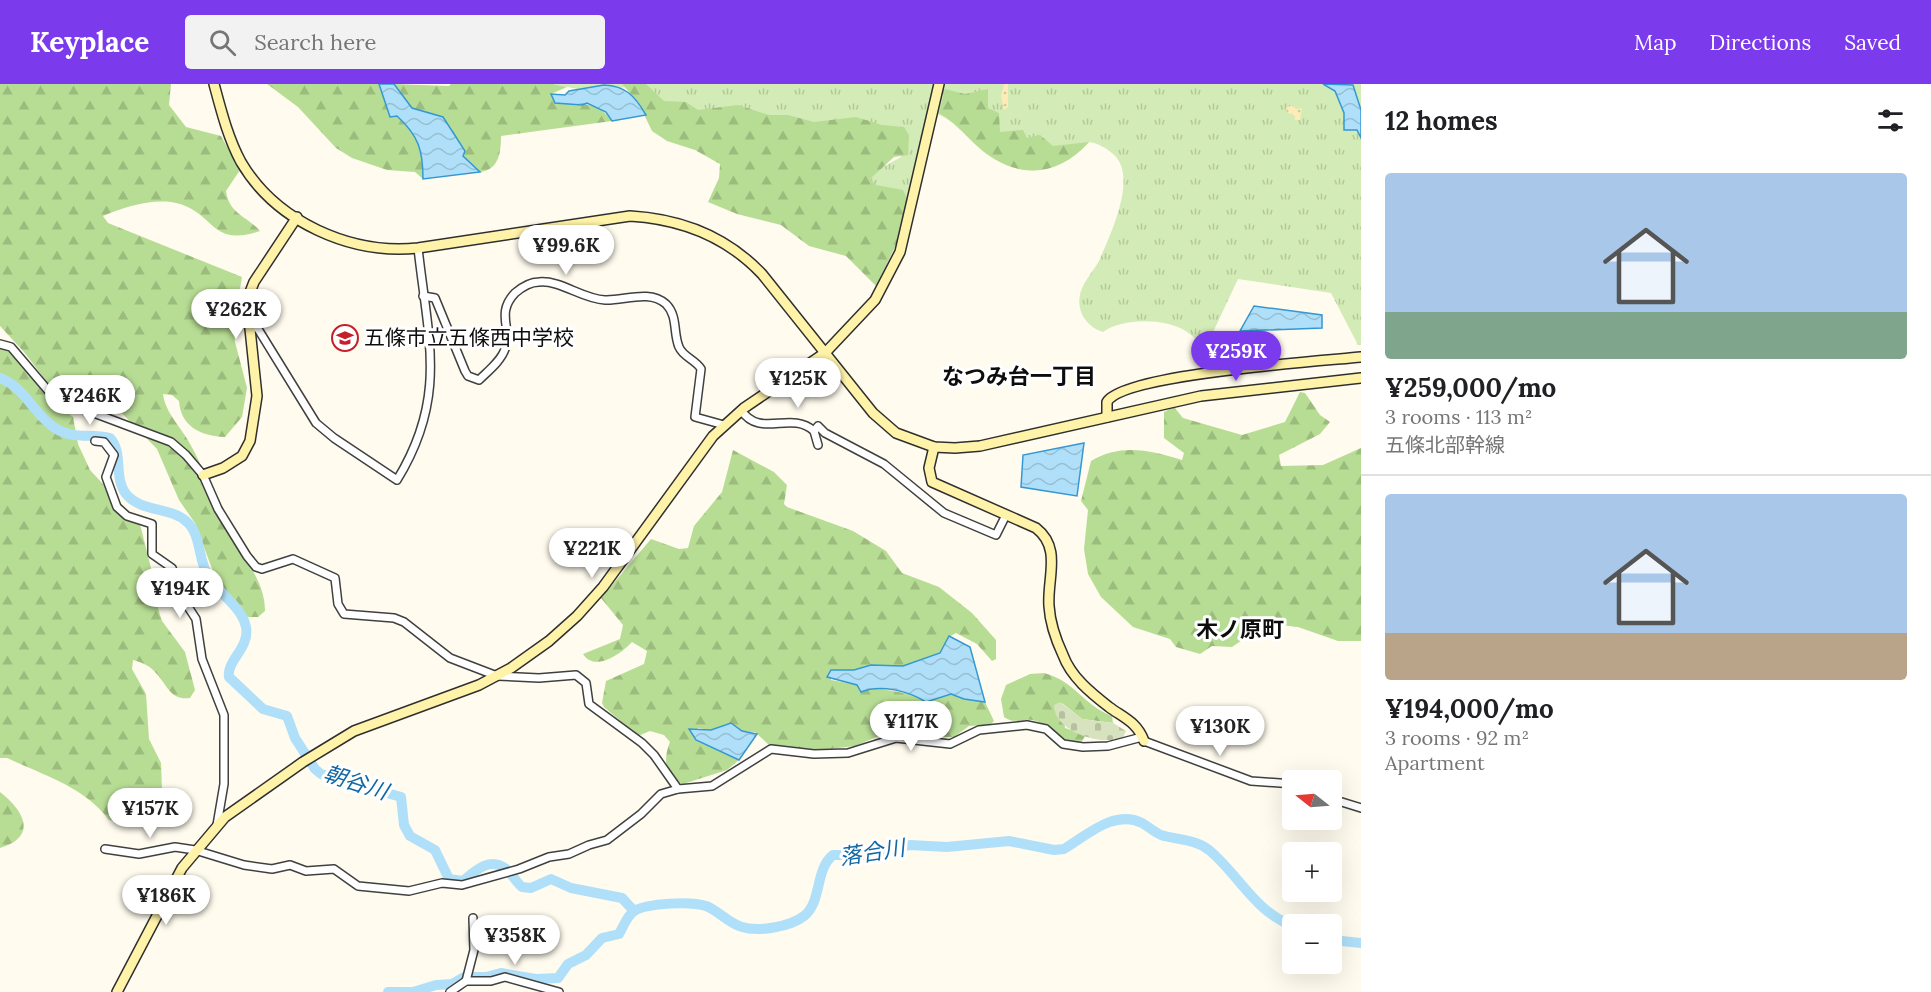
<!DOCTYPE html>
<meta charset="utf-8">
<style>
body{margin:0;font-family:Lora,"Noto Sans JP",serif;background:#f2f2f2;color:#202124;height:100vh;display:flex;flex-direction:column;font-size:22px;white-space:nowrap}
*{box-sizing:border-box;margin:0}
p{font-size:20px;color:#757577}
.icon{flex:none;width:33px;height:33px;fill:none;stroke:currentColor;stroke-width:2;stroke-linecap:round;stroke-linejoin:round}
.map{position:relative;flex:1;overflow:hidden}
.side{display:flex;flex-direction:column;background:#fff;width:570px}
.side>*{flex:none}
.needle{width:39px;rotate:287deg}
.buttons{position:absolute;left:1282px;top:686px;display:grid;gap:12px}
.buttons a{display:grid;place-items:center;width:60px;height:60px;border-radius:6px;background:#fff;box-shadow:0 6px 24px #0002;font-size:30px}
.price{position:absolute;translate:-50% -51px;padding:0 14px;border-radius:21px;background:#fff;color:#222;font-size:20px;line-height:39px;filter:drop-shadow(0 2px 3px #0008)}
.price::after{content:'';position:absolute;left:50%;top:36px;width:18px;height:14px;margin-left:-9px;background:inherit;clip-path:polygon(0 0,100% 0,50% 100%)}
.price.current{background:#7c3aed;color:#fff}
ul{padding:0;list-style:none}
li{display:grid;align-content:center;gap:12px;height:318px;padding:0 24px}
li+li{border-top:2px solid #e0e0e0}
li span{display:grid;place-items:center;height:186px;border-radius:6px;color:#555}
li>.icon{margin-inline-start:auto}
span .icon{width:108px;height:108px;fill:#fffc;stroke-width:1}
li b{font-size:26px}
h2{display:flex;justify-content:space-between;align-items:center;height:72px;padding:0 24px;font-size:26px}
header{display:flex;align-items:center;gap:36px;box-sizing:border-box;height:84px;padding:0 30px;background:#7c3aed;color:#fff}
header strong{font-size:28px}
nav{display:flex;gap:33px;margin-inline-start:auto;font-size:21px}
.search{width:420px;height:54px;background:#f2f2f2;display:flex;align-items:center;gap:15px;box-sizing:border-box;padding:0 21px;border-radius:6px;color:#757577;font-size:22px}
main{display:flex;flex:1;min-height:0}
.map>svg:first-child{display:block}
</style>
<header>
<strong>Keyplace</strong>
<div class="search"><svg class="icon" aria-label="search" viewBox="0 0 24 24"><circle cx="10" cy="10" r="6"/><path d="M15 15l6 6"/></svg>Search here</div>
<nav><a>Map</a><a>Directions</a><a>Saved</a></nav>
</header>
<main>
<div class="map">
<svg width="1361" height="908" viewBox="0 0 1361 908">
<defs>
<pattern id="grass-tufts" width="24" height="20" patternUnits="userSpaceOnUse" patternTransform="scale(1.5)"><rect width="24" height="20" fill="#d3ebb6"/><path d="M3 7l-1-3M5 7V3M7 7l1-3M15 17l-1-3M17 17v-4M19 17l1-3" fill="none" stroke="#b4c89b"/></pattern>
<pattern id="forest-firs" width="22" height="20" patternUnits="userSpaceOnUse" patternTransform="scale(1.5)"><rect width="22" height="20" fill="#b7dd94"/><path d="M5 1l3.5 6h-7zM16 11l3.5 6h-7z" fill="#9cbc7e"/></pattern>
<pattern id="sand-dots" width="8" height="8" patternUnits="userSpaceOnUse" patternTransform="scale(1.5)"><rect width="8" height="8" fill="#fdecb8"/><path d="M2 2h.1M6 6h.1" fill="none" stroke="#d8c99d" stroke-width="1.8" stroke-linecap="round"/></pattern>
<pattern id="cemetery-stones" width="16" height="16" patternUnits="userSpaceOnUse" patternTransform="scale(1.5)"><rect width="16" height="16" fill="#d7e2be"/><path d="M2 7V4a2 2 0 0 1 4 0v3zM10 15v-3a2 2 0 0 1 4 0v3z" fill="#b7c1a2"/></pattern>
<pattern id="water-waves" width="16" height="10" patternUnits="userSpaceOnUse" patternTransform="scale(1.5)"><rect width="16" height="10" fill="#b0e0f9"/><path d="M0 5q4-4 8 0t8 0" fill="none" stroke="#96bfd4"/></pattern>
</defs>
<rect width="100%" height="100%" fill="#fffbee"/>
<path fill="url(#grass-tufts)" d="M553,0h808v261h-3l-27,-52 -93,-14 -32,68c-7,-5 -14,-12 -22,-17 -20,-12 -63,-12 -81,2 -21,-7 -30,-28 -19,-48 4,-8 11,-15 15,-23 11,-26 40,-85 14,-107 -7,-6 -15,-11 -24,-12 -34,38 -76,37 -113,3 -17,-15 -25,-29 -49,-34l-19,89 -46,-13 14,-16 25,-14 3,-21 -61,-9 -179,-14 -31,-27 -41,6z"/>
<g fill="url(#forest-firs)">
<path d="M0,0h171l-2,21 17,22 35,9 19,34 -14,21c3,23 21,25 34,40 -50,17 -45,-19 -84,-28 -23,-5 -52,4 -73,13l5,7 134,54 -8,46 1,19 12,46 -5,29 -17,20c-24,-1 -44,-10 -46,-36l-7,-6 -9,-1c2,18 17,32 26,48 18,31 28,66 45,98 13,23 31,43 31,71l-7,6h-10l-7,-5 -27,-38 -19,-51 -16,-23 -22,-51 -48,-49 -59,-14 -26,-34 -24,-26z"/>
<path d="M267,0h112l11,33 7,-1c22,20 26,34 26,63l-8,-7 -28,-2 -35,-12 -16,-10 -38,-41z"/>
<path d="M394,0l55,2 2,-2h102l14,3 -16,7 4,9c22,0 44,-2 57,18l-111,15c0,16 -2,34 -21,36l-17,-16 -20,-39 -31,-9z"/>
<polygon points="622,0 646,0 664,17 686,18 698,26 738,21 769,31 788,31 814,38 856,33 882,41 904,43 909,51 908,71 894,73 870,95 876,101 903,106 908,116 900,153 876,202 846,172 809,162 781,141 737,130 708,118 719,94 720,80 695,66 667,57 652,47 638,18"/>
<path d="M945,5l20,5 23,-5v19l11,5 1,19 23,-2 4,8 13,-3 13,11 36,-4c-34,38 -77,37 -114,2 -12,-12 -21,-22 -36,-31z"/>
<path d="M0,262c23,11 29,29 44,47 8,9 20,17 29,24l5,27 12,26 50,54 14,56 2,22 6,19 23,31 10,38 -5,8c-21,3 -23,-15 -36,-27 -5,-6 -14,-9 -21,-11l-1,9 14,25 3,45 12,24 1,28 -4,18 -6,7 -16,9 -27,-5c-24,-33 -66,-45 -102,-62h-7z"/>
<path d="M1300,308l5,1 15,22 10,7 -10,12 -41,21 2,11 42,-1 38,-17v193h-23l-40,-14 -27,-3 -11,4 -28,19 -20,-1 -12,8 -24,-7 -6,-8 -37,-12 -32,-30 -13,-23 -4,-25 4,-39 -7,-9 10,-40c29,-18 60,-11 91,-1l2,-7 -20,-15v-26l10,-5 9,11 59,17 43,-13z"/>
<path d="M733,366l41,22 13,13 -3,19 3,3 66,24 33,20 16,22 37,14 33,26 24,27v19l-4,2 -15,-17 -21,-11 -7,4 -9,16 -37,13 -32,-1 -17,5h-23v10l84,15 11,7 25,-8 13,5 21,3 9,19 -4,4 -21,1 -15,11 -75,-1 -24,10 -35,4 -51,-5 -14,-13 -13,-1 -11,-8 -20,7 -13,-2 -2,12 43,20 -12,10 -44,14c-19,-8 -20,-25 -13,-42l-6,-7 -14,-4 -12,5 -34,-29 -2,-4 4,-22 38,-17 3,-13 -15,-9c-10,11 -37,31 -49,12l37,-15 3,-14 -22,-27 50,-59 28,10 9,-1 6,-22 28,-34z"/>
<path d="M1044,589c31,8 39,32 68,43l1,7 -31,-4 -20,-16 3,25 21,7 -6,9 -17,-2c-8,-9 -18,-20 -31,-22 -11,-1 -19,4 -28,-3l-3,-18 5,-14 24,-11z"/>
<path d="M0,708c23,18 39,44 0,56z"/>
</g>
<g fill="url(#sand-dots)">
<polygon points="1004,0 1008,0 1008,23 1004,26 1001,12"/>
<polygon points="1292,21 1296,25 1302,24 1300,36 1295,36 1293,30 1287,29 1286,24"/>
</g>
<path fill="url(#cemetery-stones)" d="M1060,618l22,17 31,4 13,8 -3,6c-21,10 -69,-5 -69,-32z"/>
<g fill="url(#water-waves)" stroke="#3498d3" stroke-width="1.5">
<path d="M379,0h15l18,24 31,9 22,34 -2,5 17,16 -57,7c0,-28 -4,-43 -26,-63l-7,1z"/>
<polygon points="1323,0 1353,1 1361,26 1361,54 1357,46 1344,46 1344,29 1335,7"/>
<path d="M604,1c22,1 31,11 42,30l-34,6 -6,-9 -19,-9 -5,2 -27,-2 -4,-9 14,1 4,-4z"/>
<polygon points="1254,222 1322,231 1322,244 1240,247"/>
<polygon points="1084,359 1077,412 1021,403 1023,371"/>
<path d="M949,552l21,11 15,55 -21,-3 -13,-5 -25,8c-17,-11 -46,-18 -65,-10l-4,-7 -30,-8 4,-7h23l17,-5 32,1 37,-13z"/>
<polygon points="731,639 742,647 757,650 739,676 696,656 689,645 711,646"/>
</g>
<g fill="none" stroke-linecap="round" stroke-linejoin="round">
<g stroke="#b0e0f9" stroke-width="10">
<path d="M0,294c25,9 34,37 55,50 18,12 36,5 55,10 14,15 3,39 16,56 16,19 44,12 61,28 14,12 11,38 21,54 10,17 34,31 38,51 4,21 -20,34 -17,50l34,32 24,7 8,22 20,31 6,5 80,23 3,28 6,11 25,14 14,29 14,2c12,-10 27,-25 43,-12 6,5 10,13 16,18l9,1 20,-9 20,9 51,10 12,13"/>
<polyline points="1332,856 1361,859"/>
<polyline points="388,908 410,908"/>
<path d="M413,908l23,-7 16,-1 12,-7h22l15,-4 35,6 22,-1 10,-14 18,-9 16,-17 17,-4c5,-8 7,-17 15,-23 14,-8 57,-10 72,-5 13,5 22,17 36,21 16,5 48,0 62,-11 18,-14 11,-47 29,-61h35l42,-10 37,2 62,-6 45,9 10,-1c22,-13 50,-40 78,-26 7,4 12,9 19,12 16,5 34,4 48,15 30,25 46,62 84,76"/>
</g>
<defs>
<g id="street">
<path d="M423,212l12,2 30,73 3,5 11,4c9,-9 22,-19 26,-31 8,-20 -10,-35 10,-56 7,-6 15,-11 24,-11 22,-2 43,17 66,18 19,1 44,-11 61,4 12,12 7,29 13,43 4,10 17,13 22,22l-6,48 29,8"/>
<path d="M247,239l11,6 58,94 18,15 63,42c51,-83 31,-141 21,-232"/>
<polyline points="0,260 11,263 51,310 59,316 171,358 186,371 203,391 218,425 247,472 256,483 262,485 293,475 335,494 338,520 344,530 394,534 404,538 450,574 497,592 539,594 576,591 586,599 589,620 642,659 654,671 678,705"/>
<path d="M741,326c19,29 50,0 73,21l4,14"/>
<polyline points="814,347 818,342 825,349 884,380 944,429 996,451 1006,431"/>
<polyline points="95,357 104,358 114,371 106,393 117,423 127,432 152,440 152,470 172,484 183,515 196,535 202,575 224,631 224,700 217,741"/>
<polyline points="1144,657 1251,697 1293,700"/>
<polyline points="1332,715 1361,724"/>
<polyline points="105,765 139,770 175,763 195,766 244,781 272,785 290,781 306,787 334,785 358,802 409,807 442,799 462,801 519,785 549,773 569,770 589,761 607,756 641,730 661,710 678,705 712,702 771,665 814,670 848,669 896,654 950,660 979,646 1027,641 1046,645 1063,660 1083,663 1108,662 1142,653"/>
<polyline points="466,897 474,866 473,834"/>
<polyline points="450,908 466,897 491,897 505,893 559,908"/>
</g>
<g id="secondary">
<path d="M214,0c7,26 14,54 27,78 35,60 110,93 177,86l212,-32c52,3 96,20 132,58l111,139 23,20 38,14 21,1 25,-2 221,-50 160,-18"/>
<path d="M1107,333v-15c15,-28 215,-41 254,-45"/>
<path d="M934,363l-5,21 3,14 104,46c26,20 11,50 13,78 1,17 7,34 14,49 8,22 28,38 46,52 15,11 28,15 35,34"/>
<polyline points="203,391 223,384 242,372 250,357 257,312 247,216 254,198 297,133"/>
<polyline points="117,908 182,784 225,733 303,678 354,647 479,601 511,584 549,557 577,532 603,503 713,352 744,324 825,269 875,216 900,168 939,0"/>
</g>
</defs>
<use href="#street" stroke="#404040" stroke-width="10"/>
<use href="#secondary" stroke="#2f2f2f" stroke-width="12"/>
<use href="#street" stroke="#fff" stroke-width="7"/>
<use href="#secondary" stroke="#fff3a9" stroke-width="9"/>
</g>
<defs>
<symbol id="school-ring" viewBox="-11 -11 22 22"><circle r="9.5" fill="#fff" stroke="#c41f2b" stroke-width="1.5"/><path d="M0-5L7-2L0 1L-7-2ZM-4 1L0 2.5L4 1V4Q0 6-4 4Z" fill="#c41f2b"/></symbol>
</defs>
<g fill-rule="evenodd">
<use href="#school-ring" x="330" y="239" width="30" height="30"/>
</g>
<g text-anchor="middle" stroke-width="6" stroke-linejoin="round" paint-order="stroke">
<g font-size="21" fill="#0d0d0d" stroke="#fff" text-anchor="start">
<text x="364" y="261">五條市立五條西中学校</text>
</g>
<g font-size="22" font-weight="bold" fill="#0d0d0d" stroke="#fff">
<text x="1019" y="300">なつみ台一丁目</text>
<text x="1240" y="553">木ノ原町</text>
</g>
<g font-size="22" font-style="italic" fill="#1168a5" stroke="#fff">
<text transform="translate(356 698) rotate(18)" y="8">朝谷川</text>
<text transform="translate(872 768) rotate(-9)" y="8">落合川</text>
</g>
</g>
</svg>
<div class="buttons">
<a><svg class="needle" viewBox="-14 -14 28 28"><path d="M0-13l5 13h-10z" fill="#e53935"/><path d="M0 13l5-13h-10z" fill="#757577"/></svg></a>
<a>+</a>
<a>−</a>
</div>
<b class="price" style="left:566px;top:192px">¥99.6K</b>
<b class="price" style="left:236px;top:256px">¥262K</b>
<b class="price current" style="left:1236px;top:298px">¥259K</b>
<b class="price" style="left:798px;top:325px">¥125K</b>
<b class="price" style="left:90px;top:342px">¥246K</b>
<b class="price" style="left:592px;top:495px">¥221K</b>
<b class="price" style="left:180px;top:535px">¥194K</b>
<b class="price" style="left:911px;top:668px">¥117K</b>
<b class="price" style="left:1220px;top:673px">¥130K</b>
<b class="price" style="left:150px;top:755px">¥157K</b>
<b class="price" style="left:166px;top:842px">¥186K</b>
<b class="price" style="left:515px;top:882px">¥358K</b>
</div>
<section class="side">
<h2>12 homes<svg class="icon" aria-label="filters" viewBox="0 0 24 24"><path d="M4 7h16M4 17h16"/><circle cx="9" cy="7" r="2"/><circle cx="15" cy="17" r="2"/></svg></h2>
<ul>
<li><span style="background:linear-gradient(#a9c7e8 75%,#7fa58c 0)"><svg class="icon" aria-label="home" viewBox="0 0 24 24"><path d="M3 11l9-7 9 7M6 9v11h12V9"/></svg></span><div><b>¥259,000/mo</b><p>3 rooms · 113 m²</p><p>五條北部幹線</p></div></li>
<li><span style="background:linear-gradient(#a9c7e8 75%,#b9a48a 0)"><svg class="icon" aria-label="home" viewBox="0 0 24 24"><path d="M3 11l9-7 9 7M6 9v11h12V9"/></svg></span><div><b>¥194,000/mo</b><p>3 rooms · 92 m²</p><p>Apartment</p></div></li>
</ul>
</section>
</main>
